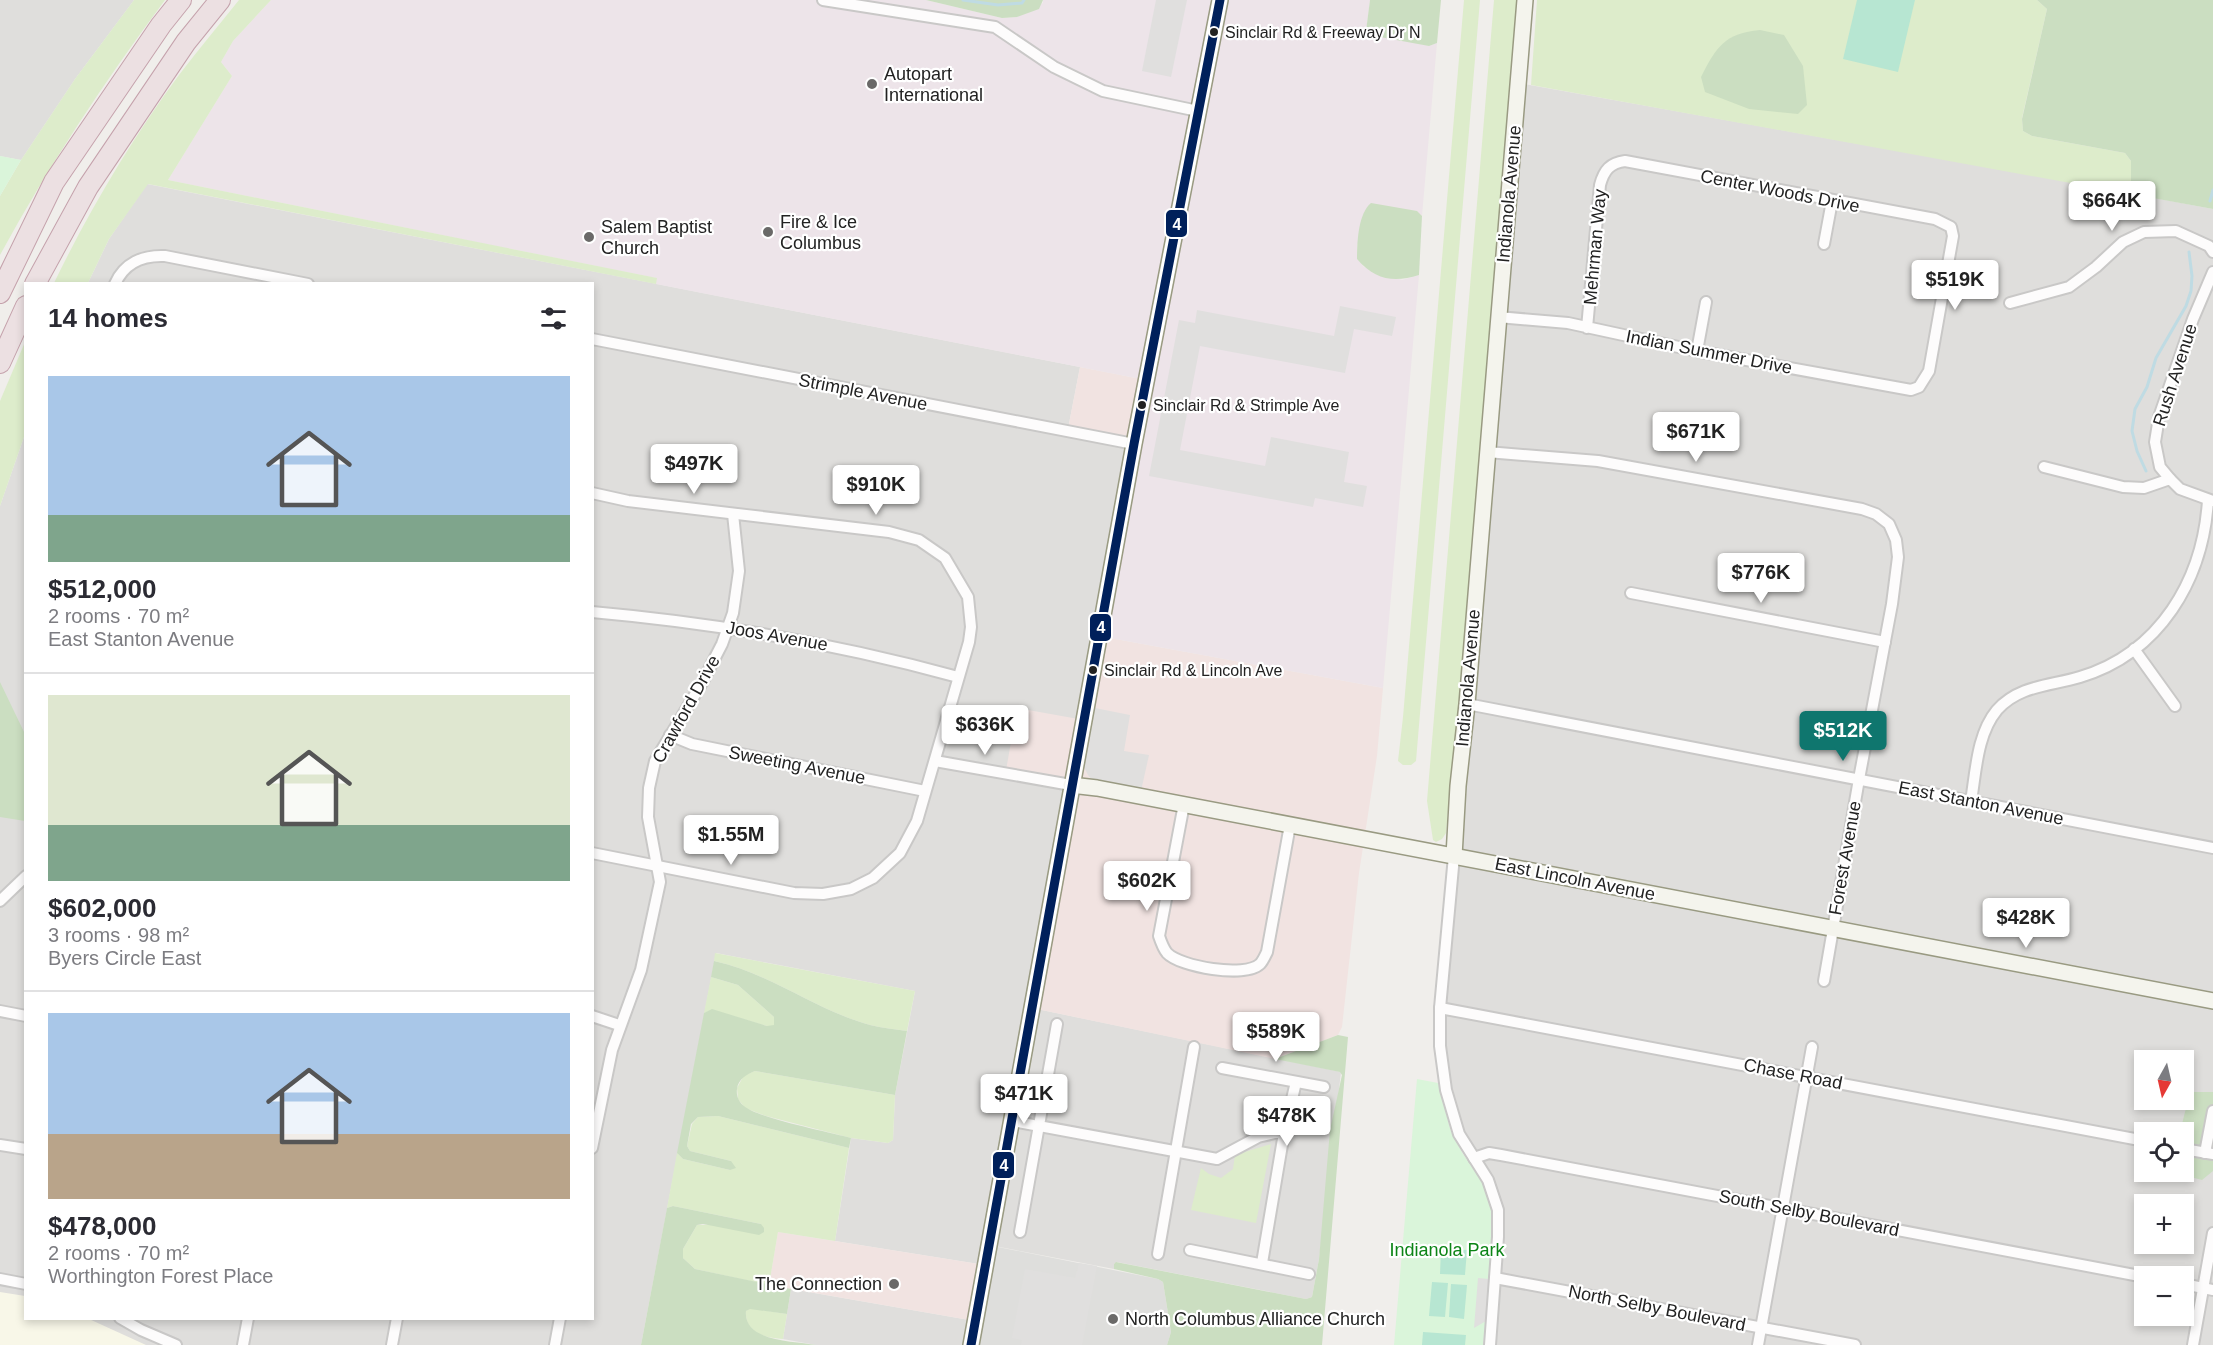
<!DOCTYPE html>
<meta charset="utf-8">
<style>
body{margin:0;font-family:Arial,sans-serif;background:#f2f2f3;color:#2b2b33;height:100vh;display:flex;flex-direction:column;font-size:22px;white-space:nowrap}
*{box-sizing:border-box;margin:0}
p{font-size:20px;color:#7c7c81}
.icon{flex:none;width:33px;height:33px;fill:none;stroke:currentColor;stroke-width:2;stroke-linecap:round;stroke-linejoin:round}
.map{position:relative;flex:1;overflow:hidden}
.drawer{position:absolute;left:24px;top:282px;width:570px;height:1038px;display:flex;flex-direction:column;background:#fff;border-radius:0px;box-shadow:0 3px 9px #0003}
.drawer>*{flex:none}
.needle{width:39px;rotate:188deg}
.tools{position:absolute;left:2134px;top:1050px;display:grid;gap:12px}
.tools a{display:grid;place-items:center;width:60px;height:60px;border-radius:0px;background:#fff;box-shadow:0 3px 9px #0003;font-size:30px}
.price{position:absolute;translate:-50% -51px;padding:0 14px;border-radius:6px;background:#fff;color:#222;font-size:20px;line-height:39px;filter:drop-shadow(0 2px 3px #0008)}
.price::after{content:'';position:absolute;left:50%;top:36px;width:18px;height:14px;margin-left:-9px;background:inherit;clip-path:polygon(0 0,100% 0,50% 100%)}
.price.active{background:#0f766e;color:#fff}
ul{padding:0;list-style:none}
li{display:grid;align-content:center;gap:12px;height:318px;padding:0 24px}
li+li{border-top:2px solid #e1e1e2}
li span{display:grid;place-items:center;height:186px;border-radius:0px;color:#555}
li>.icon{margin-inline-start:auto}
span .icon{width:108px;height:108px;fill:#fffc;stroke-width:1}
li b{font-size:26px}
h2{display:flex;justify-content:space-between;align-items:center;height:72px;padding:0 24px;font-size:26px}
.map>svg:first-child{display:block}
</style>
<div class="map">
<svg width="2213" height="1345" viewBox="0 0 2213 1345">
<rect width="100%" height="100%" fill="#f0eeeb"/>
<g fill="#dfdedc" fill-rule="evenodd">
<polygon points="0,0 134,0 75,79 21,160 0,156"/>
<path d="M1518,83l515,92 180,34v1136h-729l9,-110 -5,-55 -50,-97zM2145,1060h39v40h-39zM2145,1132h39v40h-39zM2145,1204h39v40h-39zM2145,1276h39v40h-39z"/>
<polygon points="147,184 1080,367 1067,434 1134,447 1032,1008 1341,1072 1319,1259 1312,1297 1306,1299 1117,1262 1114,1264 1114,1269 989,1245 985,1265 835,1241 851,1138 888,1143 893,1140 895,1095 915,991 716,953 641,1345 0,1345 0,506 25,434 26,1318 592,1318 592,284 88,283 109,239"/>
<polygon points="791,1289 975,1321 971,1345 816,1345 783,1339"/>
</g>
<g fill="#f1e3e1">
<polygon points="1080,367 1146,380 1134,447 1067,434"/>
<polygon points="1099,636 1383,688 1377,756 1359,873 1342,1027 1338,1035 1275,1059 1032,1008 1072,788 1005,776 1017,708 1084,720"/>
<polygon points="778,1232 985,1265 975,1321 769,1285"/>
</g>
<polygon fill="#ede4e9" points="271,0 926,0 1002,18 1017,17 1043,3 1043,0 1370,0 1366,31 1429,46 1437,43 1422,216 1416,211 1357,244 1357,259 1364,267 1402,280 1419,275 1383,688 1099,636 1146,380 656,284 656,278 168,180 232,76 221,62 233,41"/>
<polygon fill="#f8f7e8" points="0,1292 25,1296 26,1318 89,1319 146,1345 0,1345"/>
<polygon fill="#dededc" points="988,1245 1158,1279 1163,1282 1171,1332 1167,1345 971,1345"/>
<g fill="#ddeccb">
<path d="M134,0h31c-61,82 -116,165 -165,255v-59l21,-36 54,-81z"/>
<path d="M239,0h32l-38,41 -12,21 11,14 -64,104 489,98 -1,6 -508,-100 -39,55 -21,44h-34c35,-72 77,-143 125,-208 19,-25 40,-50 60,-75z"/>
<polygon points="1464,0 1480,0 1416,761 1411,765 1403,765 1398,761 1403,717"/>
<polygon points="1494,0 1519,0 1457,740 1450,785 1446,833 1442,839 1436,842 1433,840 1427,801"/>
<polygon points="1537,0 2037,0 2047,9 2022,118 2023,131 2032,136 2125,153 2131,161 2131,194 1531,85"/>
<polygon points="25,342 25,434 0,506 0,401"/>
<path d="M715,953l200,38 -8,40c-12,-2 -25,-3 -37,-6 -55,-15 -100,-52 -156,-64z"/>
<polygon points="711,977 738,985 774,1017 774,1026 767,1026 712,1010 704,1013"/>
<polygon points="755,1071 895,1095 893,1140 888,1143 851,1138 766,1116 745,1108 738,1099 737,1088 744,1075"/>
<polygon points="718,1116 849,1148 835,1241 778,1232 769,1285 695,1269 683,1258 683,1249 697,1225 761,1224 673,1206 667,1208 677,1153 683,1159 730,1170 731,1161 690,1151 687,1146 692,1124 698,1117"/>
<polygon points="1271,1144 1256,1223 1191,1210 1201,1168 1209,1174 1221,1178 1233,1169 1235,1155"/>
<path d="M750,1308l37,6 -4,25c-17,-1 -39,-6 -37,-28z"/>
</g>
<g fill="#cbdec1">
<polygon points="926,0 1043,0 1039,9 1017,17 1002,18"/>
<polygon points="1370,0 1441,0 1437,43 1429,46 1369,35 1366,31"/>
<polygon points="2037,0 2213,0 2213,209 2131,194 2131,161 2125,153 2032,136 2023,131 2022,119 2047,9"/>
<path d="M1760,30l24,5 19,31 4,39 -9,9 -49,-5 -44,-17 -4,-15c15,-30 24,-44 59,-47z"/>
<path d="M1371,203l46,8 5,5 -3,59c-25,8 -44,5 -62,-16 0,-17 1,-45 14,-56z"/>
<polygon points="0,682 25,734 25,821 0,817"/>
<path d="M714,961c56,12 101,49 156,64 12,3 25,4 37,6l-12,64 -140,-24c-8,3 -17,8 -18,18 -1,7 2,13 7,17 13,12 85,26 107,32l-2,10 -131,-32 -20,1 -7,7 -4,22 3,5 41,10 5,7 -6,2 -47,-11 -6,-6 27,-140 8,-4 55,17 7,-1v-8l-36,-32 -27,-8z"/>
<polygon points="1338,1035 1348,1037 1322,1345 1167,1345 1171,1332 1163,1282 1158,1279 1114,1269 1114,1264 1116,1262 1306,1299 1312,1297 1319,1259 1330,1130 1342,1075 1340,1072 1275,1059"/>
<polygon points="2190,1092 2213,1092 2213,1144 2210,1144 2213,1154 2213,1171 2202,1180 2172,1172 2184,1172 2184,1132 2180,1132"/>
<path d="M673,1206l88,18 3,4v4l-5,3 -56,-11 -6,1 -14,24v9l12,11 96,20 -4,25 -37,-5 -4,2c-3,31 48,30 70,34h-175l26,-137z"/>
</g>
<g fill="#daf5da">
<polygon points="0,156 21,160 0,196"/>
<polygon points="1417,1079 1438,1083 1451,1132 1463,1154 1482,1181 1493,1214 1493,1235 1483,1345 1394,1345"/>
</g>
<g fill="#b7e6d2">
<polygon points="1857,0 1915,0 1898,72 1843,59"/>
<polygon points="1441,1249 1467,1250 1465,1275 1440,1274"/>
<polygon points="1432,1282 1448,1283 1445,1317 1429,1316"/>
<polygon points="1451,1284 1467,1285 1464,1319 1449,1317"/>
<polygon points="1423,1332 1466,1335 1465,1345 1422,1345"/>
</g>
<g fill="#e0dfde">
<polygon points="1156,0 1187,0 1171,77 1142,71"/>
<polygon points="1340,306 1396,317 1392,336 1354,329 1345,373 1200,346 1180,450 1265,466 1271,437 1349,452 1344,482 1367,486 1363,507 1315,498 1313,507 1149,476 1179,320 1195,323 1197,310 1334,336"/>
<polygon points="1095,708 1130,715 1124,751 1149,755 1141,791 1108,784 1092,780 1088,775 1084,767"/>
<polygon points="1079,1263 1097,1266 1082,1345 1021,1345 1022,1340 1012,1338 1025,1269 1075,1278"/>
<polygon points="1478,1278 1489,1279 1489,1281 1486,1321 1474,1328"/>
</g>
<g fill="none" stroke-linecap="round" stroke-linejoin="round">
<g stroke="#bfdbe3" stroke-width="3">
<polyline points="963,0 998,5 1022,3 1024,0"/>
<polyline points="2210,201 2213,190"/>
<polyline points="2146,471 2137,451 2132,431 2135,409 2147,387 2156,358 2186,306 2191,291 2192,276 2189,252"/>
</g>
<defs>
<g id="minor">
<polyline points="823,0 995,27 1054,67 1103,91 1198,111"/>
<polyline points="1824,244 1832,201"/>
<path d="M115,284c9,-21 28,-29 50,-28l143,28"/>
<polyline points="2010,303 2069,287 2096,267 2123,242 2144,232 2176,231 2209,246 2213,252"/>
<path d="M1498,317l70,6 129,28 214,39 8,-3 10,-16 24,-135 -2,-9 -16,-8 -310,-58c-15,2 -21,9 -25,24l-13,143"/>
<polyline points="592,339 1134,444"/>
<polyline points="1697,351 1706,302"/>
<polyline points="1487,452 1598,461 1862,509 1876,514 1889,524 1896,540 1898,557 1892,604 1859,779 1824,981"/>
<polyline points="2044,467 2123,487 2144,488 2170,479 2180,489 2213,501"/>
<polyline points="2170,479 2160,467 2155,442 2159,417 2193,319 2213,272"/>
<polyline points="592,493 628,501 889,532 919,540 945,558 968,597 971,627 969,642 917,821 900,853 873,878 851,889 823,894 794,893 592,853"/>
<polyline points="1631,593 1885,642"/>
<path d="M592,612c124,11 246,32 366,65"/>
<polyline points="2134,649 2175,706"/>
<polyline points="1467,704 2213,848"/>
<polyline points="670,735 692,744 925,791"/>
<polyline points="935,761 1071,785"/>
<path d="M1971,801c5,-30 6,-67 26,-91 22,-25 54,-24 83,-33 80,-24 123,-97 128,-177"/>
<path d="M1184,804l-25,132c2,6 4,12 8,17 13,14 78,25 93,11 3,-3 5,-8 7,-12l23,-127"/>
<polyline points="1454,856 1440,1008 1440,1046 1446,1090 1459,1134 1488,1180 1498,1210 1498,1237 1490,1345"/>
<polyline points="0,901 26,876"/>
<polyline points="1440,1008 2145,1141"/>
<polyline points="0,1011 26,1016"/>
<polyline points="592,1016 619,1025"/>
<polyline points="1222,1068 1324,1087"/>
<polyline points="1012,1121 1217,1159 1258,1137 1275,1133 1284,1133 1296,1082"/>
<polyline points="0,1145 26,1149"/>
<polyline points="592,1148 612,1050 641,970 660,882 648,817 649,788 655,761 702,683 722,644 733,613 739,571 733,514"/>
<polyline points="2184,1149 2213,1154"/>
<polyline points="2205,1153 2213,1111"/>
<polyline points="1474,1158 1489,1153 1501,1155 2145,1277"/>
<polyline points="1020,1232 1057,1024"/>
<polyline points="1190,1250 1309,1274"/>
<polyline points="1158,1254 1194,1047"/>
<polyline points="1262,1263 1284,1133"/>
<polyline points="1495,1278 1855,1345"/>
<polyline points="0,1279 26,1284"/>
<polyline points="2184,1284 2213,1290"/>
<polyline points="120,1318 141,1330 176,1345"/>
<polyline points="243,1345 248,1318"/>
<polyline points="392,1345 397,1318"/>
<polyline points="555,1345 560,1318"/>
<polyline points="1758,1345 1812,1047"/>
<polyline points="2193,1345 2213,1233"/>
</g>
<g id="secondary">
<polyline points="1071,785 1097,788 2213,1001"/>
<polyline points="1454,856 1458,786 1467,704 1525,0"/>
<polyline points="971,1345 1134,444 1220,0"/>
</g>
<g id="motorway">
<polyline points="35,284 88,187 186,42 220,0"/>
<polyline points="0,293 54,182 161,25 181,0"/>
<polyline points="0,363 26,306"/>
</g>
</defs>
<use href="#minor" stroke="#c9c8c7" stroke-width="14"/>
<use href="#secondary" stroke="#999a82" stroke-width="18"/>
<use href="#motorway" stroke="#c5a2ac" stroke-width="22"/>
<use href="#minor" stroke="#fdfcfc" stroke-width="10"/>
<use href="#secondary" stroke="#f4f4ed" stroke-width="15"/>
<use href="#motorway" stroke="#ece0e2" stroke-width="20"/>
<defs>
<polyline id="bus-1" points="971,1345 1134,444 1220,0"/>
</defs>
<use href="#bus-1" stroke="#fff" stroke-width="14"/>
<use href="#bus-1" stroke="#00205b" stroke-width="9"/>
</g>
<g fill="#222" stroke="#fff" stroke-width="2">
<circle cx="1214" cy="32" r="5"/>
<circle cx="1142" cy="405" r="5"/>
<circle cx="1093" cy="670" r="5"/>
</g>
<g fill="#6a6968" stroke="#fff" stroke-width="2">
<circle cx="872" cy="84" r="6"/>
<circle cx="768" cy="232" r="6"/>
<circle cx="589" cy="237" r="6"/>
<circle cx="894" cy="1284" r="6"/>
<circle cx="1113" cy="1319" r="6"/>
</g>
<g text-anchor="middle" stroke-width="4.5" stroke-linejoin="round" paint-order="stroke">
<g font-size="16" fill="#222" stroke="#fff" text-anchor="start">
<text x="1225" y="38">Sinclair Rd &amp; Freeway Dr N</text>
<text x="1153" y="411">Sinclair Rd &amp; Strimple Ave</text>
<text x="1104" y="676">Sinclair Rd &amp; Lincoln Ave</text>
</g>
<g font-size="18" fill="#222" stroke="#fff" text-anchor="start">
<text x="884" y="80">Autopart<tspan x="884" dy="21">International</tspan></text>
<text x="780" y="228">Fire &amp; Ice<tspan x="780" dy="21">Columbus</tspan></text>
<text x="601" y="233">Salem Baptist<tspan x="601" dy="21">Church</tspan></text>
<text x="882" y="1290" text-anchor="end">The Connection</text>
<text x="1125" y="1325">North Columbus Alliance Church</text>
</g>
<g font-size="18" fill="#222" stroke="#fff">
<text transform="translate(1780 191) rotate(11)" y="6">Center Woods Drive</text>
<text transform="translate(1509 194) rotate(-85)" y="6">Indianola Avenue</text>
<text transform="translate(1595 247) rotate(-85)" y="6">Mehrman Way</text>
<text transform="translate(1709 352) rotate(11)" y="6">Indian Summer Drive</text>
<text transform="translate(2175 375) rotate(-72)" y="6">Rush Avenue</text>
<text transform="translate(863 392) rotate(11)" y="6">Strimple Avenue</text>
<text transform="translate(777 636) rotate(10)" y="6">Joos Avenue</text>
<text transform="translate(1468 678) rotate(-85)" y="6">Indianola Avenue</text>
<text transform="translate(686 709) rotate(-61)" y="6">Crawford Drive</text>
<text transform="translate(797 765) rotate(11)" y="6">Sweeting Avenue</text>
<text transform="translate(1981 803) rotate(11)" y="6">East Stanton Avenue</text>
<text transform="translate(1845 858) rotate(-80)" y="6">Forest Avenue</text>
<text transform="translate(1575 879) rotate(11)" y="6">East Lincoln Avenue</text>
<text transform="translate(1793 1074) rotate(11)" y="6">Chase Road</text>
<text transform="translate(1809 1213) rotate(11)" y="6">South Selby Boulevard</text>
<text transform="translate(1657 1308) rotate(11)" y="6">North Selby Boulevard</text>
</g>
<g font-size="18" fill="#0c8416" stroke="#fff">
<text x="1447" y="1256">Indianola Park</text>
</g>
</g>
<g stroke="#fff" stroke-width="2">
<rect x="1165" y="209" width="23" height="29" rx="6" fill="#00205b"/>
<rect x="1089" y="613" width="23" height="29" rx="6" fill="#00205b"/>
<rect x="992" y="1151" width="23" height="28" rx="6" fill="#00205b"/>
</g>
<g font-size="16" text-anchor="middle" font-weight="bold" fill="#fff">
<text x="1177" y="230">4</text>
<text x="1101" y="633">4</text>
<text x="1004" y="1171">4</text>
</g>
</svg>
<div class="tools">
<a><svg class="needle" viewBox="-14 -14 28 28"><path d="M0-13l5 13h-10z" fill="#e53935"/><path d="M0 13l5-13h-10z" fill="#7c7c81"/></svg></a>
<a><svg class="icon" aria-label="locate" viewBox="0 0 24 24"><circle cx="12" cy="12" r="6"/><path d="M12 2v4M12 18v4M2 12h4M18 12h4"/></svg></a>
<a>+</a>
<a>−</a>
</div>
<b class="price" style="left:2112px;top:232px">$664K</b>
<b class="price" style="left:1955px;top:311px">$519K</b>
<b class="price" style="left:1696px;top:463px">$671K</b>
<b class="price" style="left:694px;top:495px">$497K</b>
<b class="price" style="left:876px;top:516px">$910K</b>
<b class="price" style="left:1761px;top:604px">$776K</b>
<b class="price" style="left:985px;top:756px">$636K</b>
<b class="price active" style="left:1843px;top:762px">$512K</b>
<b class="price" style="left:731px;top:866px">$1.55M</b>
<b class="price" style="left:1147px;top:912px">$602K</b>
<b class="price" style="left:2026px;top:949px">$428K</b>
<b class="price" style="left:1276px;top:1063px">$589K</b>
<b class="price" style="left:1024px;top:1125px">$471K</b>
<b class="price" style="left:1287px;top:1147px">$478K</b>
<section class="drawer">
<h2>14 homes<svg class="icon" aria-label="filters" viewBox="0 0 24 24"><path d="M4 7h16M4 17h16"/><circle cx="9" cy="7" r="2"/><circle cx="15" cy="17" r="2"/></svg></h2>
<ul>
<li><span style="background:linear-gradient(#a9c7e8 75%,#7fa58c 0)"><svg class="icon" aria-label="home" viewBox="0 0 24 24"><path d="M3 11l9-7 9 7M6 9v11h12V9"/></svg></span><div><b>$512,000</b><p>2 rooms · 70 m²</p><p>East Stanton Avenue</p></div></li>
<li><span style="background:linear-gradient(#dfe7d0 70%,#7fa58c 0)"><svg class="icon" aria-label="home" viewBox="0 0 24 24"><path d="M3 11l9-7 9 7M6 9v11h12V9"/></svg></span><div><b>$602,000</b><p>3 rooms · 98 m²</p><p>Byers Circle East</p></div></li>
<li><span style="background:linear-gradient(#a9c7e8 65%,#b9a48a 0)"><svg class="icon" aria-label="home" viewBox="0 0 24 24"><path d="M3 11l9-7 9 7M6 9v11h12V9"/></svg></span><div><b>$478,000</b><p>2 rooms · 70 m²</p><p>Worthington Forest Place</p></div></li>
</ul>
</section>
</div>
